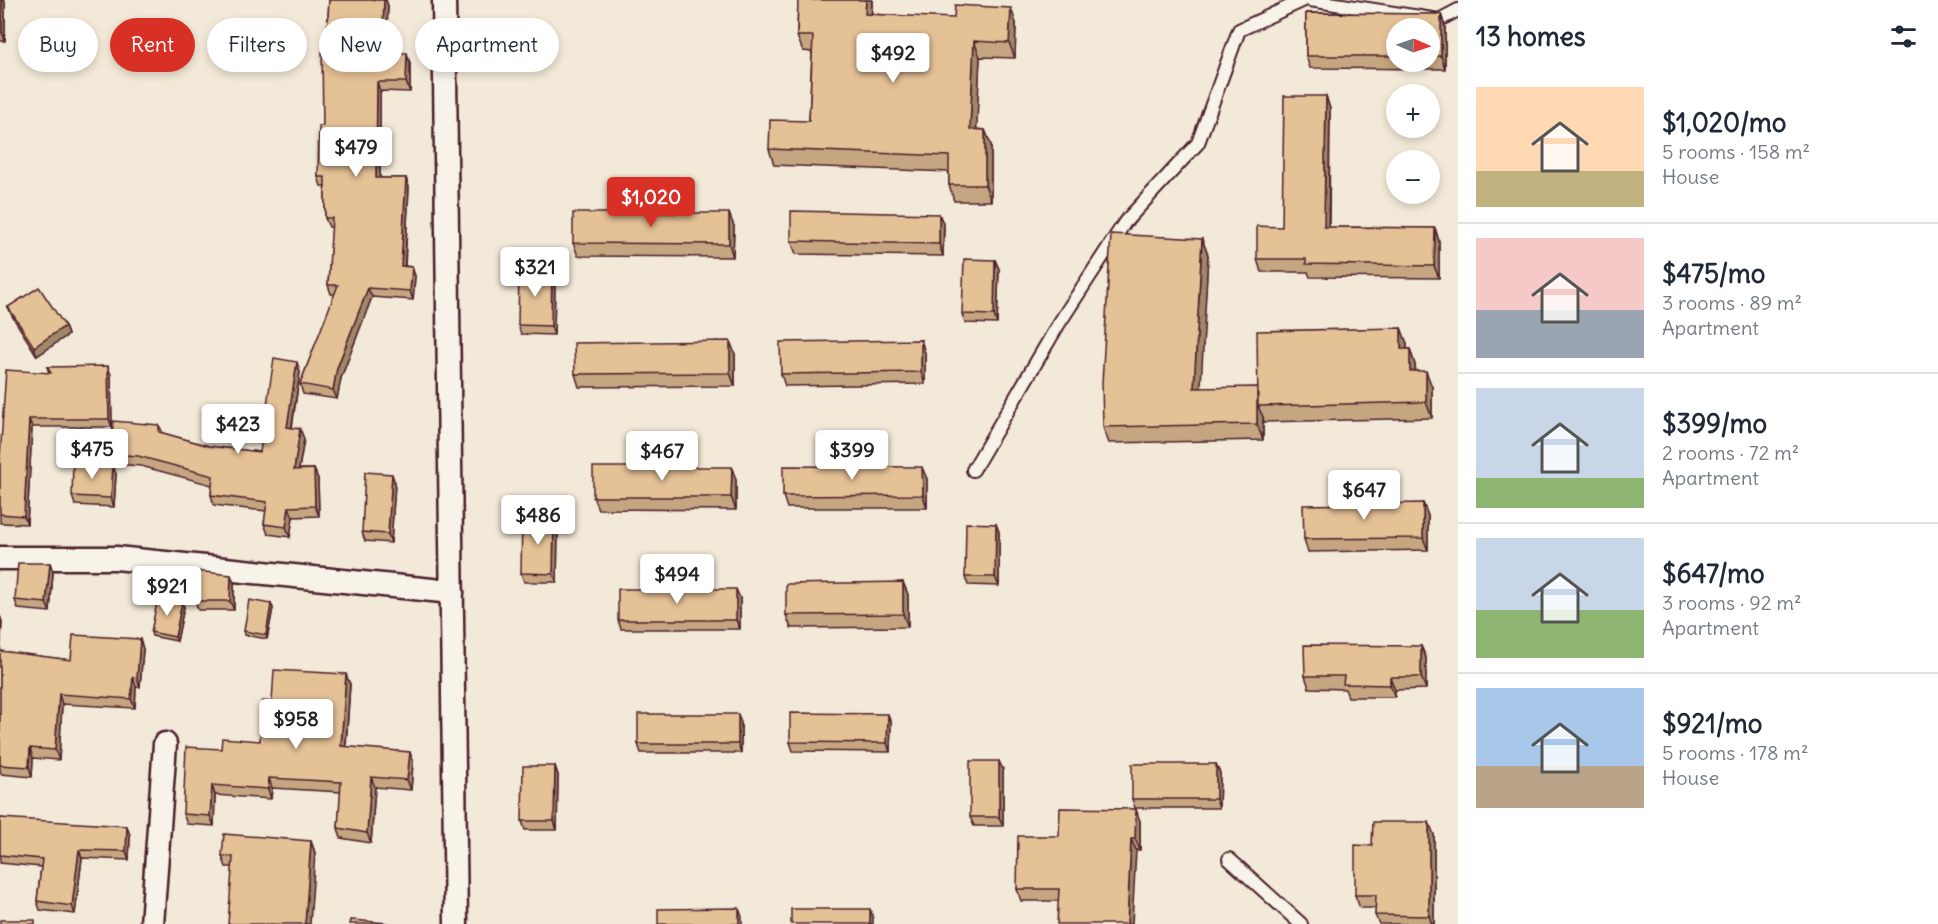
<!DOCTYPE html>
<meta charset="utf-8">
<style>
body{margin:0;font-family:Delius,sans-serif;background:#f6f6f7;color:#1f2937;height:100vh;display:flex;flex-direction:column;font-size:22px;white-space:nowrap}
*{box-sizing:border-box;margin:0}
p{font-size:20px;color:#747a83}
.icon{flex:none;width:33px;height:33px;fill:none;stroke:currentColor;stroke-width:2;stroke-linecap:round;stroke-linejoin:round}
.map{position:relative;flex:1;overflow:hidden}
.sheet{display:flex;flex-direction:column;background:#fff;width:480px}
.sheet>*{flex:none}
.hud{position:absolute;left:18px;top:18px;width:570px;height:54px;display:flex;gap:12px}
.needle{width:39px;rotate:92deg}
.fabs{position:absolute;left:1386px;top:18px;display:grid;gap:12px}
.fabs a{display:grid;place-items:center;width:54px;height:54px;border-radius:50%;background:#fff;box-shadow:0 3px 9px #0003;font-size:30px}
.price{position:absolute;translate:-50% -51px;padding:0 14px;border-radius:6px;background:#fff;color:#222;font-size:20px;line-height:39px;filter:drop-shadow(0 2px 3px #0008)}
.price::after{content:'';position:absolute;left:50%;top:36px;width:18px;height:14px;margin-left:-9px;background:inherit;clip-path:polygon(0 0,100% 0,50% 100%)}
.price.current{background:#d93025;color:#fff}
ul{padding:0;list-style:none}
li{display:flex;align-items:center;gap:18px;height:150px;padding:0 18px}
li+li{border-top:2px solid #e0e1e3}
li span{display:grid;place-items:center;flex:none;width:168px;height:120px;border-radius:0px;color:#555}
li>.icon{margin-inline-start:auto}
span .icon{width:72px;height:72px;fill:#fffc;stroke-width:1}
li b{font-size:26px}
h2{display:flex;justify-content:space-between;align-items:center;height:72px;padding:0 18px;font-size:26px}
.tag{padding:0 21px;border-radius:27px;background:#fff;box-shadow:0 3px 9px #0003;font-size:21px;line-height:54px}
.tag.current{background:#d93025;color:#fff}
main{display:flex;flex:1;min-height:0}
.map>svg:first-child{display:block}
</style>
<main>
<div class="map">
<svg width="1458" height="924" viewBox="0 0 1458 924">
<rect width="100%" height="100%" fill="#f3e9d8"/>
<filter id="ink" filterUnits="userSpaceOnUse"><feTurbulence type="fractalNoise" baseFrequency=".0167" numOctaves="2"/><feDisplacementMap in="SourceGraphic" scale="12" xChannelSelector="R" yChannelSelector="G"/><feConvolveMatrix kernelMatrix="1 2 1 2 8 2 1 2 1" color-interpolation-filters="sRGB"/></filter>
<g filter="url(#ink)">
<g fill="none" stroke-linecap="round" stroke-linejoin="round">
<defs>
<g id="lane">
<polyline points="1310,0 1439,20 1458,10"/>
<polyline points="973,470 1058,325 1125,222 1198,143 1239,30 1304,0"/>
<polyline points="1229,859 1301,924"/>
</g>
<g id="street">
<polyline points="444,0 456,924"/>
<polyline points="0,558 116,558 452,592"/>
<polyline points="152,924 165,744"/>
</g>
</defs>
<use href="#lane" stroke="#4a1f2b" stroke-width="16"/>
<use href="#street" stroke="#4a1f2b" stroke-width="27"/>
<use href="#lane" stroke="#f7f3e8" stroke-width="12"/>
<use href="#street" stroke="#f7f3e8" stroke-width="22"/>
</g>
<g fill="#c5a681" stroke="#4a1f2b" stroke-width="1.5" fill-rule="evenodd">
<polygon points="0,0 4,0 5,3 5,41 0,41"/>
<polygon points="329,0 386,0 388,6 386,53 410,63 410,92 380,91 380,178 406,178 409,187 405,266 412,267 415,276 413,300 372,297 341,378 337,399 303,394 300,384 335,294 331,294 328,285 332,227 329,227 325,218 325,186 321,186 318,177 323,126 326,52"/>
<polygon points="798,0 872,0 872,14 1016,23 1015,58 980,57 976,129 985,130 991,145 991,201 954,201 949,185 949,172 774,165 769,149 809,121 812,52 803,51 797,36"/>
<path d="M1306,13l135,1 4,13v42l-135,-1 -4,-12zM1396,28h34v34h-34z"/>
<polygon points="1326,96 1330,109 1329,227 1435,228 1439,241 1439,278 1310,277 1308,272 1261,272 1257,259 1282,227"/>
<polygon points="939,214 944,226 943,256 796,254 791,241"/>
<polygon points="734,226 733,257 578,256 573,243"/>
<polygon points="1202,239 1208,255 1200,388 1258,392 1401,328 1407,344 1407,349 1410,349 1415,365 1416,371 1432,387 1432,418 1264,422 1263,417 1263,440 1109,443 1103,427"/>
<polygon points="995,260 999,269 997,324 965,323 962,314"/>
<polygon points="555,279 554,335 521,334 518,325"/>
<polygon points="8,307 65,326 68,335 37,356 12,316"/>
<polygon points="921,340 925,353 925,384 785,386 781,374"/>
<polygon points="735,354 735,386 579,387 575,374"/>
<polygon points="47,367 111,375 112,427 32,427 27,524 0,523 0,457 49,373"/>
<polygon points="300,372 292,428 300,429 304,439 299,469 314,469 318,479 319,516 293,517 290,537 268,534 264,524 266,511 214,505 211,495 212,485 141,466 114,464 111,454 159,425 163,433 209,446 260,452"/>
<polygon points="116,474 114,507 75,505 72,496"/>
<polygon points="927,479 927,508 787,508 783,496"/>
<polygon points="736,480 736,510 598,509 593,497"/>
<polygon points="395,483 391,543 365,541 362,532"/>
<polygon points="1423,503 1428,516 1428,550 1308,552 1304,539"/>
<polygon points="996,524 999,532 999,586 968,585 965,577"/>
<polygon points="558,528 557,582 524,582 521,573"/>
<polygon points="50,563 53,572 50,612 18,609 15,600"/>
<polygon points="903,582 908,595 908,627 791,628 786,615"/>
<polygon points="234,583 234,610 198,610 195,601"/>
<polygon points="740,598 740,629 621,629 618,620"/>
<polygon points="271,604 273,608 267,639 245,635 244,631"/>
<polygon points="184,607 177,641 152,636 151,632"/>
<polygon points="0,616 2,622 0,651 71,660 140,639 143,649 140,687 136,687 135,708 62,704 59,760 33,758 32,777 1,774 0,770"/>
<polygon points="1421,646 1426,658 1426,689 1395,690 1395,697 1348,697 1345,689 1309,688 1305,676"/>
<polygon points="350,684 346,747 413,762 411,790 375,787 371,843 341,838 338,828 341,792 272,788 271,799 215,795 214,826 187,824 183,814 221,749 260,741 272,702"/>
<polygon points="891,722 890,752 793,751 790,742"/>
<polygon points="741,723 741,753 641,753 638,744"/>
<polygon points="1216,764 1220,773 1219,808 1135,808 1132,799"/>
<polygon points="555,766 558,775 557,830 525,830 522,821"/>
<polygon points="1003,770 1003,826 974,826 970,817"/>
<polygon points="0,818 130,835 129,860 82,858 75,914 40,910 37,901 41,867 0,863"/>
<polygon points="1140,821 1140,850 1136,850 1058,901 1021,901 1017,889"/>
<polygon points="1434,835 1434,924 1379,924 1375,915 1376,908 1360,908 1355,895 1372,846"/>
<polygon points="311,841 315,853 232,867 226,867 222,856"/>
</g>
<g fill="#a08769" stroke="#4a1f2b" stroke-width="1.5">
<polygon points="2,0 4,0 5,3 5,41 2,32"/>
<polygon points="384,0 386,0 388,6 385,63 382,53"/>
<polygon points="866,0 872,0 871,30 865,14"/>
<polygon points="1011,8 1016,23 1015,58 1009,43"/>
<polygon points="1441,14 1445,27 1445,69 1441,56"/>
<polygon points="974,41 980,57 976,145 970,129"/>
<polygon points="407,53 410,63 410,92 406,82"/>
<polygon points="377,82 380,91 380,188 376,178"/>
<polygon points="1326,96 1330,109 1328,240 1324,227"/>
<polygon points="985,130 991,145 991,201 985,185"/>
<polygon points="406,178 409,187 404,275 401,266"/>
<polygon points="729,213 734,226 733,257 729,244"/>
<polygon points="939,214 944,226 943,256 939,244"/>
<polygon points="1435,228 1439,241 1439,278 1434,266"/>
<polygon points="1202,239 1208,255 1200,405 1194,388"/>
<polygon points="995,260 999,269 997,324 994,315"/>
<polygon points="412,267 415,276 413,300 410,291"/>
<polygon points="552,270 555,279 554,335 551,326"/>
<polygon points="368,288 372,297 341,378 337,399 333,390 337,368"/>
<polygon points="65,326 68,335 37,356 34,347"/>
<polygon points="1401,328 1407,344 1407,365 1401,349"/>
<polygon points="921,340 925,353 925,384 921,372"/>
<polygon points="730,341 735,354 735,386 730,373"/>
<polygon points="1410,349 1415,365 1416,387 1410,371"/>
<polygon points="297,362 300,372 290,437 287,427"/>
<polygon points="108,366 111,375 112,427 109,419"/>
<polygon points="1426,371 1432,387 1432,418 1426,402"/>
<polygon points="1257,387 1262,403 1258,406 1263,417 1263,440 1257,424"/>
<polygon points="29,419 32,427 27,524 24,516"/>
<polygon points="300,429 304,439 297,480 294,470"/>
<polygon points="113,465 116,474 114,507 111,498"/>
<polygon points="732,467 736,480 736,510 731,497"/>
<polygon points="922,467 927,479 927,508 923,495"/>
<polygon points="314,469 318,479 319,516 315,506"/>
<polygon points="392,474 395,483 391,543 388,534"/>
<polygon points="1423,503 1428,516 1428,550 1423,538"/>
<polygon points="289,507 293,517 290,537 286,527"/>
<polygon points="554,519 558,528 557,582 553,574"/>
<polygon points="996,524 999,532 999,586 995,577"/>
<polygon points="50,563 53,572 50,612 46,603"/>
<polygon points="231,575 234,583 234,610 230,601"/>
<polygon points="903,582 908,595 908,627 903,614"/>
<polygon points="736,589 740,598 740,629 736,620"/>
<polygon points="182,602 184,607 177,641 175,637"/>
<polygon points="271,604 273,608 267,639 266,635"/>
<polygon points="0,616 2,622 0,656"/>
<polygon points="140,639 143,649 140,687 137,678"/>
<polygon points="1421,646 1426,658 1426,689 1421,677"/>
<polygon points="346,674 350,684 345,756 341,746"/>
<polygon points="133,677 136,687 135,708 131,699"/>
<polygon points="1390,677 1395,690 1395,697 1390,685"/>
<polygon points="59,694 62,704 59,760 55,750"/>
<polygon points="738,714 741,723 741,753 738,744"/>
<polygon points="888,714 891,722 890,752 887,743"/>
<polygon points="30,748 33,758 32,777 29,767"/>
<polygon points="410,752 413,762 411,790 407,780"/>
<polygon points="999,761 1003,770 1003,826 999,817"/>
<polygon points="1216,764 1220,773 1219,808 1216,799"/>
<polygon points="555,766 558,775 557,830 554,821"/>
<polygon points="371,777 375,787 371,843 367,833"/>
<polygon points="269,778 272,788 271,799 268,789"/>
<polygon points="212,785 215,795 214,826 210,816"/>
<polygon points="1136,809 1140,821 1140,850 1135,839"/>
<polygon points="1429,822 1434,835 1434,924 1432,924 1429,916"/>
<polygon points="127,826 130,835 129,860 126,851"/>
<polygon points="1131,839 1136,850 1132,924 1127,924"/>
<polygon points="311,841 315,853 310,924 305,924"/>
<polygon points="79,850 82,858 75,914 72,906"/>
<polygon points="739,908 742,917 742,924 739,924"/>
<polygon points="870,909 873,917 873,924 870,924"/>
</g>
<g fill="#e5c196" stroke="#4a1f2b" stroke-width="1.5">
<rect x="0" y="0" width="2" height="32"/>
<polygon points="329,0 384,0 382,53 407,53 406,82 377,82 376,178 406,178 401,266 412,267 410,291 368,288 337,368 333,390 300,384 338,285 328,285 332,218 325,218 325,177 318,177 319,126 323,126 322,52 326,52"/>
<polygon points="798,0 866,0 865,14 954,18 955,5 1011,8 1009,43 974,41 970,129 985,130 985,185 949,185 949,156 769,149 770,120 809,121 813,36 797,36"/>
<polygon points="1306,13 1441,14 1441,56 1430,56 1430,28 1396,28 1396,56 1306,56"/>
<polygon points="1284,96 1326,96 1324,227 1435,228 1434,266 1306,264 1306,259 1257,259 1257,226 1282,227"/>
<polygon points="791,211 939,214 939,244 791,241"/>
<polygon points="573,213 729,213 729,244 573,243"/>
<polygon points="1111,234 1202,239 1194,388 1257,387 1257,424 1103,427 1102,383"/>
<polygon points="964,259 995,260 994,315 962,314"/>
<polygon points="519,270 552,270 551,326 518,325"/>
<polygon points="39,287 65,326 34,347 8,307"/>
<polygon points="1401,328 1401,349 1410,349 1410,371 1426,371 1426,402 1258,406 1257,331"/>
<polygon points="921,340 921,372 781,374 780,342"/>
<polygon points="730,341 730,373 575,374 574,343"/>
<polygon points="274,358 297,362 287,427 300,429 294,470 314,469 315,506 289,507 286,527 264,524 267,502 211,495 213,476 138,456 111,454 113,421 159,425 159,432 209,446 260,452"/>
<polygon points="108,366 109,419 29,419 24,516 0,514 0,457 6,370 51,373 47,367"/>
<polygon points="73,463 113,465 111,498 72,496"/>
<polygon points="783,466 922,467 923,495 783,496"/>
<polygon points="593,467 732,467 731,497 593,497"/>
<polygon points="365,472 392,474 388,534 362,532"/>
<polygon points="1423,503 1423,538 1304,539 1303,505"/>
<polygon points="522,519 554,519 553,574 521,573"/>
<polygon points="966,523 996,524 995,577 965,577"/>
<polygon points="18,563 50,563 46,603 15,600"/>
<polygon points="195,571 231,575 230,601 195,601"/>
<polygon points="903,582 903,614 786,615 786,584"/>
<rect x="618" y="589" width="118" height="31"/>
<polygon points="158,597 182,602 175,637 151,632"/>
<polygon points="249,600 271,604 266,635 244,631"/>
<polygon points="73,635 140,639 137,678 133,677 131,699 59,694 55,750 30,748 29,767 0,765 0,651 71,660"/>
<polygon points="1304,645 1421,646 1421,677 1390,677 1390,685 1343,684 1344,676 1305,676"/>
<polygon points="274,670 346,674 341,746 410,752 407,780 371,777 367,833 338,828 341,782 269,778 268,789 212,785 210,816 183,814 186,747 221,749 222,738 260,741 262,701 272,702"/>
<polygon points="790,713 888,714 887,743 790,742"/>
<rect x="638" y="714" width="100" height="30"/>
<rect x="970" y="761" width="29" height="56"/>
<rect x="1132" y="764" width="84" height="35"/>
<polygon points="523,766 555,766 554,821 522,821"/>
<polygon points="1060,808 1136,809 1135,839 1131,839 1127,924 1057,924 1059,889 1017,889 1018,836 1059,836"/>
<polygon points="0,818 127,826 126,851 79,850 72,906 37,901 42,859 0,855"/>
<polygon points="1373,822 1429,822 1429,916 1375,915 1376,895 1355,895 1355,845 1372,846"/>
<polygon points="224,834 311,841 305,924 228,924 233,857 222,856"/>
<polygon points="739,908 739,924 658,924 658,909"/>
<rect x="791" y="909" width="79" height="15"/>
<rect x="0" y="920" width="35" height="4"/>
<polygon points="351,920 387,923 387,924 350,924"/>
</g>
</g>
</svg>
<div class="fabs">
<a><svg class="needle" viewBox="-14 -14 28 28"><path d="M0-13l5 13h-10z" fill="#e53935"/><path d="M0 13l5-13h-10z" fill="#747a83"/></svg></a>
<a>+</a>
<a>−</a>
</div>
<b class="price" style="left:893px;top:84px">$492</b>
<b class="price" style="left:356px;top:178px">$479</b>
<b class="price current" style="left:651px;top:228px">$1,020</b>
<b class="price" style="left:535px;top:298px">$321</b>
<b class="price" style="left:238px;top:455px">$423</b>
<b class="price" style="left:92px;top:480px">$475</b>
<b class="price" style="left:852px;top:481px">$399</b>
<b class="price" style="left:662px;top:482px">$467</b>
<b class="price" style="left:1364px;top:521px">$647</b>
<b class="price" style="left:538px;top:546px">$486</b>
<b class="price" style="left:677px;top:605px">$494</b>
<b class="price" style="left:167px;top:617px">$921</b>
<b class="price" style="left:296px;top:750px">$958</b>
<div class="hud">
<a class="tag">Buy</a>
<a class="tag current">Rent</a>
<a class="tag">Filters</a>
<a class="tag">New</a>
<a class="tag">Apartment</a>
</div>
</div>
<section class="sheet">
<h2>13 homes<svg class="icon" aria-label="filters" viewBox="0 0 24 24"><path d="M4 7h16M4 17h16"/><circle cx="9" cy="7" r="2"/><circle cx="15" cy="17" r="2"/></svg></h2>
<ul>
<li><span style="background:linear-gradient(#ffd9b3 70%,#c2b280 0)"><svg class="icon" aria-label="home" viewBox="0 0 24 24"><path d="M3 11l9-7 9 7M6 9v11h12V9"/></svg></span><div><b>$1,020/mo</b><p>5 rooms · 158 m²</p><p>House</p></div></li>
<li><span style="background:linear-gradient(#f6c9c9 60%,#9aa5b1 0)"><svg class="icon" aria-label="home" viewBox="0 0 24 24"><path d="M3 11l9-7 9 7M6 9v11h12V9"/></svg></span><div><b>$475/mo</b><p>3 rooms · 89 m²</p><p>Apartment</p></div></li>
<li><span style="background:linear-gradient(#c9d6e8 75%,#8fb573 0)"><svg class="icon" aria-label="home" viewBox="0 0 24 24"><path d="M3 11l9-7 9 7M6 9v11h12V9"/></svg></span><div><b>$399/mo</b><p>2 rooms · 72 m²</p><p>Apartment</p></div></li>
<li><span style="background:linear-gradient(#c9d6e8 60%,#8fb573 0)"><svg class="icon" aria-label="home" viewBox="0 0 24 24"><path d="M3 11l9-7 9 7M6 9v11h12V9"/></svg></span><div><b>$647/mo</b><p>3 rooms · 92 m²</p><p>Apartment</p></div></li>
<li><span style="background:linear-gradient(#a9c7e8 65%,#b9a48a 0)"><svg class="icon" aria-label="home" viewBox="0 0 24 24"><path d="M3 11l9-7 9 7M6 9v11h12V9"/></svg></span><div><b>$921/mo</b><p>5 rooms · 178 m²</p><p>House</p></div></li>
</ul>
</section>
</main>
